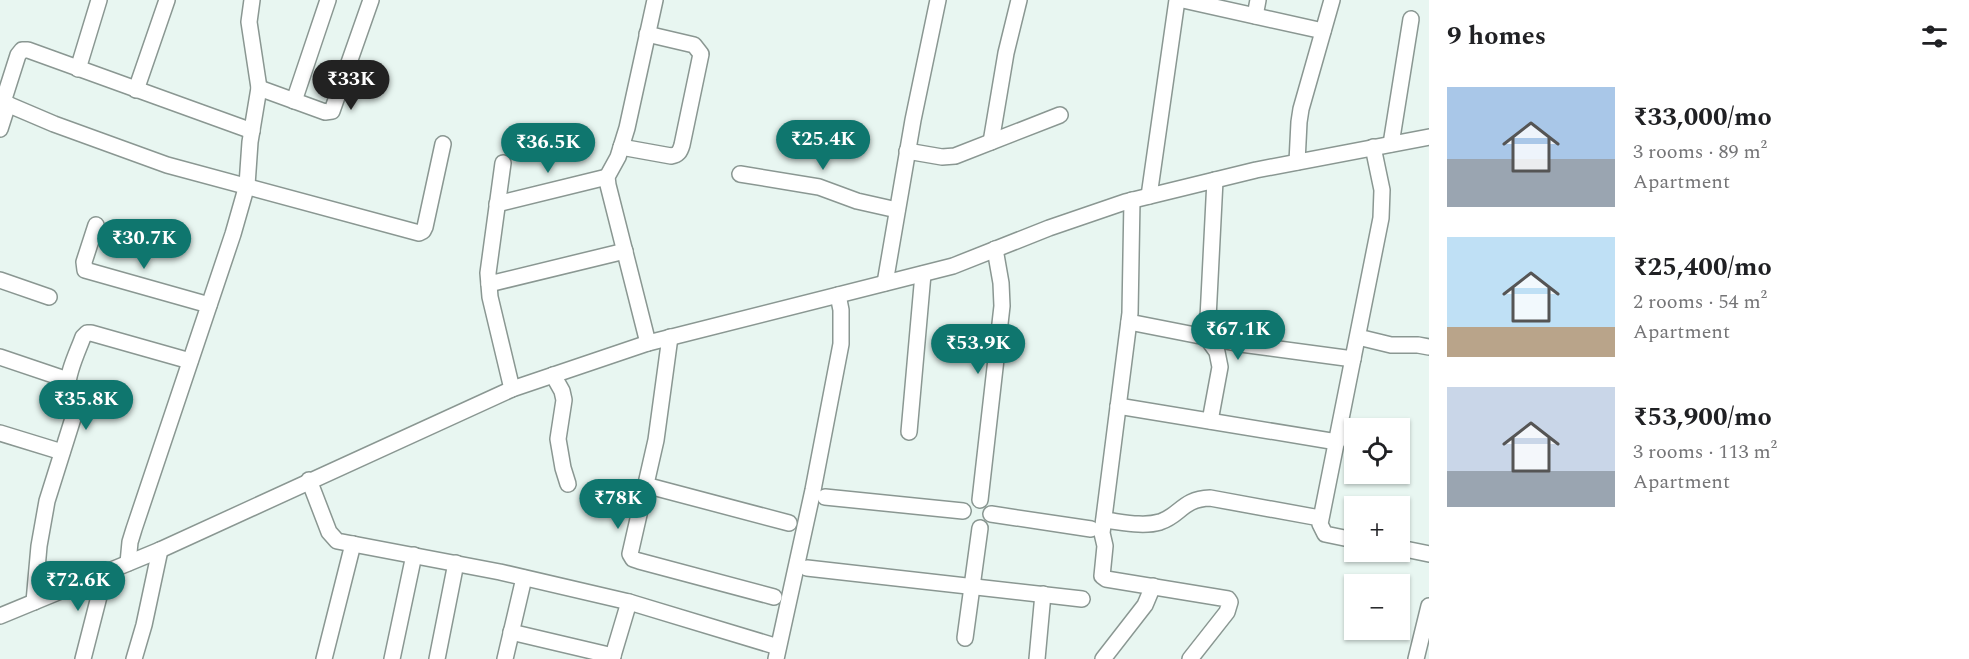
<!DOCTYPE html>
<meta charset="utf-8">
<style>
body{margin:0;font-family:Spectral,serif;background:#f6f6f6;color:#202124;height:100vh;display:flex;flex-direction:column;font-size:22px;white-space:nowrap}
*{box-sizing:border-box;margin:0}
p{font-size:20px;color:#757577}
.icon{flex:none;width:33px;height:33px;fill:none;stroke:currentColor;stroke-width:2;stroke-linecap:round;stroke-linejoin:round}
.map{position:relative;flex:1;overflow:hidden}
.sheet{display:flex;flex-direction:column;background:#fff;width:540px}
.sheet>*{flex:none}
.tools{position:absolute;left:1344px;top:418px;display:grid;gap:12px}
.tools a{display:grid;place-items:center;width:66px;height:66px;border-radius:0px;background:#fff;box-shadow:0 2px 4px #0004;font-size:30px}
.price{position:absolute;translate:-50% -51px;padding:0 14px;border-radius:21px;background:#0f766e;color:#fff;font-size:20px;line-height:39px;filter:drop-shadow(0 2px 3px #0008)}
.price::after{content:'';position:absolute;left:50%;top:36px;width:18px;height:14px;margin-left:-9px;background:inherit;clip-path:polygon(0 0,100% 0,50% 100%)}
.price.on{background:#222;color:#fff}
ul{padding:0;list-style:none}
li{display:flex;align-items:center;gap:18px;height:150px;padding:0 18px}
li span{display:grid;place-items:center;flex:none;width:168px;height:120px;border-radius:0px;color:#555}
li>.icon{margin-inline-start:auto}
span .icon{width:72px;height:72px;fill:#fffc;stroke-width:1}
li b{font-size:26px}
h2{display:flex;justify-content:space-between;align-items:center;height:72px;padding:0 18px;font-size:26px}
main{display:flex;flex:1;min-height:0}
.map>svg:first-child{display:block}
</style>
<main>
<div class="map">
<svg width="1429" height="659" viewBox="0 0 1429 659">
<rect width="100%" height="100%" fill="#e8f6f1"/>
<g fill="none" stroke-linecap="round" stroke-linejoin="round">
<defs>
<g id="minor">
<polyline points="1183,0 1323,31"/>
<polyline points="1255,16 1258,0"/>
<polyline points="78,69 99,0"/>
<polyline points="259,88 325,112 332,111 371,0"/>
<polyline points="136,90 167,0"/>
<polyline points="0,101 54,124 167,165 419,233 423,231 425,227 443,144"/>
<polyline points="294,101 328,0"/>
<polyline points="3,102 18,55 22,50 28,50 252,131"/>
<polyline points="0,129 8,104"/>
<polyline points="991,142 1006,53 1019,0"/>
<polyline points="1391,144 1411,19"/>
<path d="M621,147l50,9c7,-1 9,-4 11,-11l19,-91 -7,-9 -47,-11"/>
<polyline points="907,151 942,157 955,156 1060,115"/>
<polyline points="1297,162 1299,122 1301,109 1332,0"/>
<polyline points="503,163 488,273 490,297 512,389"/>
<polyline points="740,174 819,187 857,201 897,210"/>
<polyline points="1149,196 1177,0"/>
<polyline points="1132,200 1130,313 1102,533 1105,546 1102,576 1106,579 1228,599 1230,602 1227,612 1190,659"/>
<polyline points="497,204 607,177"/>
<polyline points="96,225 84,262 85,270 209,305"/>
<polyline points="0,280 49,297"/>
<polyline points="885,283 913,120 938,0"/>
<polyline points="489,284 625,251"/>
<polyline points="1129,322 1241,344 1353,359"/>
<polyline points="670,337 656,440 630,554 633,559 639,561 774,597"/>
<polyline points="1358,337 1391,345 1418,345 1429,347"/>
<polyline points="648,343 608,185 607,177 618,157 627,128 655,0"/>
<polyline points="0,357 68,380"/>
<polyline points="553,375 562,391 564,400 558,439 563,468 568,484"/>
<polyline points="1118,406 1337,442"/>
<polyline points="1210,421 1220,367 1217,352 1207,338 1215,180"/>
<polyline points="909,432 923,274"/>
<polyline points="0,433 62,452"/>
<polyline points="309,480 329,532 337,541 500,572 629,602 778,647"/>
<polyline points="645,485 789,523"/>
<polyline points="825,497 963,511"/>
<polyline points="980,500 1002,306 1001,283 995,249"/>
<polyline points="991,514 1091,529"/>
<path d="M1104,520c18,2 39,7 56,2 21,-7 22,-23 50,-24l110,20"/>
<polyline points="1354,540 1325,534 1320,524 1381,218 1382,190 1373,147"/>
<polyline points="1400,548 1429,554"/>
<polyline points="128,563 130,542 134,529 233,234 247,185 250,142 259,88 249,22 252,0"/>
<polyline points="807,568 1082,599"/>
<path d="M34,602l5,-56 8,-45 28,-89c0,-9 -6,-14 -7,-23 -2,-14 10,-38 15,-52l4,-4h4l99,28"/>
<polyline points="0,616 160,550 512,389 648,343 953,266 1049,228 1125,202 1256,170 1429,137"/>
<polyline points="511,632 613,656"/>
<polyline points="965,638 980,528"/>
<polyline points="83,659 105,573"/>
<polyline points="134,659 144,625 160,550"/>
<polyline points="324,659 353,544"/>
<polyline points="392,659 414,555"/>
<polyline points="437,659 456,563"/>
<polyline points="505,659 524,578"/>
<polyline points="612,659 629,602"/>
<polyline points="776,659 813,490 841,344 841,310 838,295"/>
<polyline points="1037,659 1043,594"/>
<polyline points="1103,659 1145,605 1153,586"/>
<polyline points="1416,659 1429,606"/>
</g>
</defs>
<use href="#minor" stroke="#8a9792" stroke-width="18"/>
<use href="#minor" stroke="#fff" stroke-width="15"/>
</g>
</svg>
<div class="tools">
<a><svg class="icon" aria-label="locate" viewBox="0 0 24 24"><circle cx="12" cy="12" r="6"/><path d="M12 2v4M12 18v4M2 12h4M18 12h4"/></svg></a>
<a>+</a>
<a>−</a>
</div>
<b class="price on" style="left:351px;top:111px">₹33K</b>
<b class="price" style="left:823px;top:171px">₹25.4K</b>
<b class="price" style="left:548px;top:174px">₹36.5K</b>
<b class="price" style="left:144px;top:270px">₹30.7K</b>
<b class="price" style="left:1238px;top:361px">₹67.1K</b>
<b class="price" style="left:978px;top:375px">₹53.9K</b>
<b class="price" style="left:86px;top:431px">₹35.8K</b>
<b class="price" style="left:618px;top:530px">₹78K</b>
<b class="price" style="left:78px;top:612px">₹72.6K</b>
</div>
<section class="sheet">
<h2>9 homes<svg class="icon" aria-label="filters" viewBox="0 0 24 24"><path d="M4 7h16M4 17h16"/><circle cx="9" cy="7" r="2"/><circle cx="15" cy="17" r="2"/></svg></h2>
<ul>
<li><span style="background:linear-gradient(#a9c7e8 60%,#9aa5b1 0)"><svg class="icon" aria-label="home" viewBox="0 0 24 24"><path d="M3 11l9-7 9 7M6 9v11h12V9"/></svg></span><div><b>₹33,000/mo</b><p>3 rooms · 89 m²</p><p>Apartment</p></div></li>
<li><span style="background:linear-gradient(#bfe0f5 75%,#b9a48a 0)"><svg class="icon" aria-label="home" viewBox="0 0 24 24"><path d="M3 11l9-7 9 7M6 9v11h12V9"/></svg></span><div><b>₹25,400/mo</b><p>2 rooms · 54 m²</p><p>Apartment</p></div></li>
<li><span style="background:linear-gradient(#c9d6e8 70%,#9aa5b1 0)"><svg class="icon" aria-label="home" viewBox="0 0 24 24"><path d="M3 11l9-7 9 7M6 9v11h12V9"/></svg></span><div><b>₹53,900/mo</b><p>3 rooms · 113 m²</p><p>Apartment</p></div></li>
</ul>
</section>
</main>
